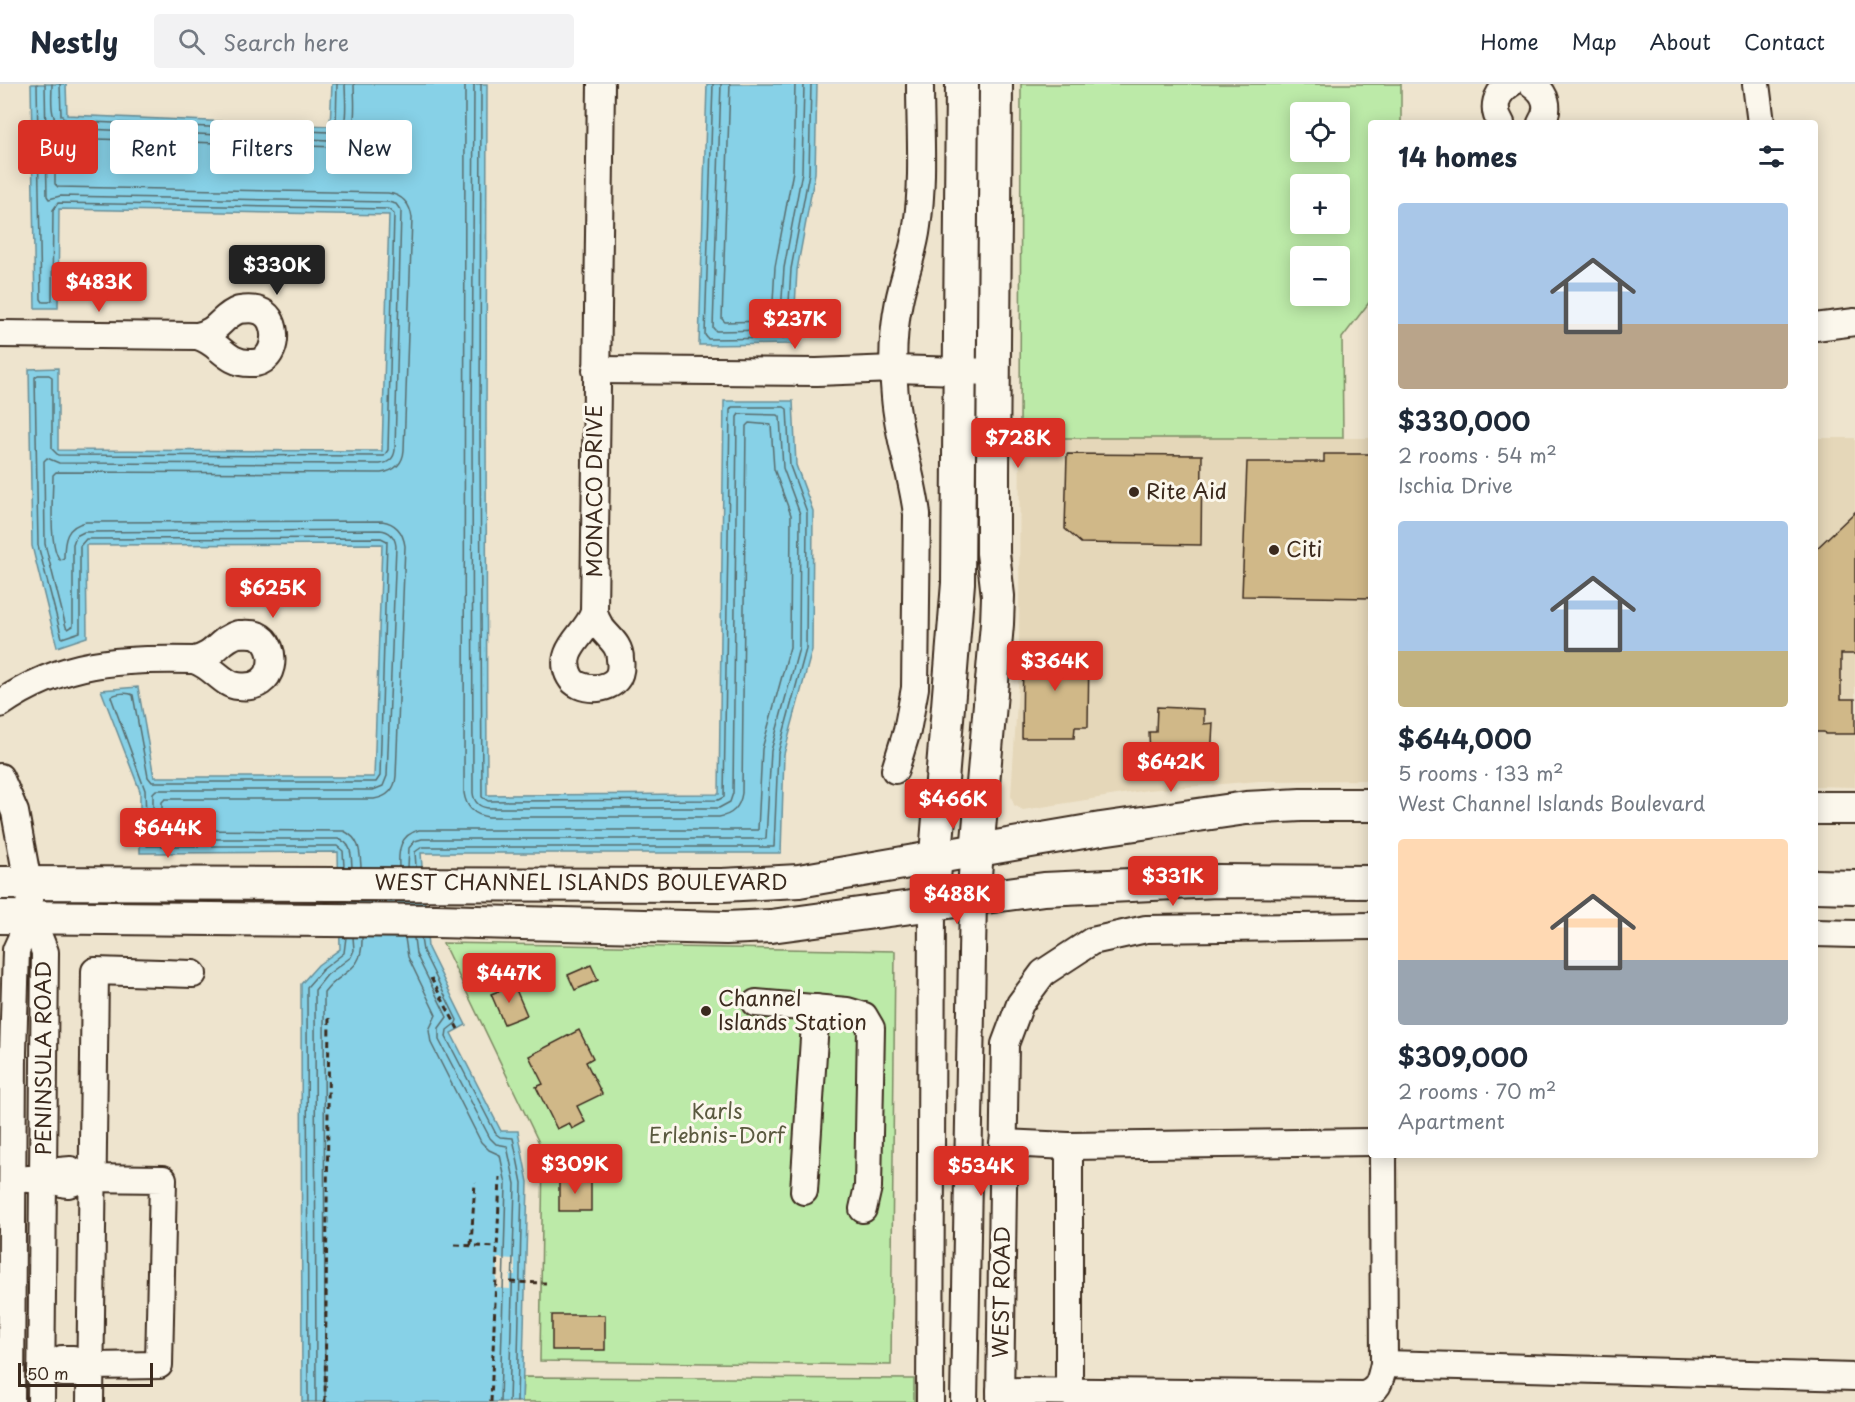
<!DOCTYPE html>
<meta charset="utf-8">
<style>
body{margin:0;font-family:"Playpen Sans",sans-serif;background:#f2f2f3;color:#1f2937;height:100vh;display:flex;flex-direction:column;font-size:22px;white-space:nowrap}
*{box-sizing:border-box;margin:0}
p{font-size:20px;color:#747a83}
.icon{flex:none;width:33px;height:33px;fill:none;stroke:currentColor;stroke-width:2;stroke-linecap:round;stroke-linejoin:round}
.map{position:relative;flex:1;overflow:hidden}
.details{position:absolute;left:1368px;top:36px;width:450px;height:1038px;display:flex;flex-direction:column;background:#fff;border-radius:6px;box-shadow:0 3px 15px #0003}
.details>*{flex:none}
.guide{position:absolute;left:18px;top:36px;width:570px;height:54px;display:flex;gap:12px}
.tools{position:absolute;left:1290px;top:18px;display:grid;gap:12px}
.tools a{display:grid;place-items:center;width:60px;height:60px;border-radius:6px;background:#fff;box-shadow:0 3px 15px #0003;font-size:30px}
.scale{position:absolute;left:18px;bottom:15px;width:135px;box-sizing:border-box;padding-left:6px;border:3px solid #3b2a1e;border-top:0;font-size:16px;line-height:21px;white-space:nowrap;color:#3b2a1e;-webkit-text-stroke:4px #fbf7ec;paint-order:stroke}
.price{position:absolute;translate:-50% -51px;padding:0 14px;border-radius:6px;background:#d93025;color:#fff;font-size:20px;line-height:39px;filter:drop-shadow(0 2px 3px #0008)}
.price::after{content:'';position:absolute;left:50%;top:36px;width:18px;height:14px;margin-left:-9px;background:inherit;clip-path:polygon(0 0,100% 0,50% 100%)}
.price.current{background:#222;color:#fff}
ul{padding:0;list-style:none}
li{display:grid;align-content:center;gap:12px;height:318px;padding:0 30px}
li span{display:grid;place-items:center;height:186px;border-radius:6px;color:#555}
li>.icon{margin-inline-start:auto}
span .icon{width:108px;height:108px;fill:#fffc;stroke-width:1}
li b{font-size:26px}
h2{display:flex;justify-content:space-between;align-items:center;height:72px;padding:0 30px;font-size:26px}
.chip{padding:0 21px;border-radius:6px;background:#fff;box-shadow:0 3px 15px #0003;font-size:21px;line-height:54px}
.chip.current{background:#d93025;color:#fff}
header{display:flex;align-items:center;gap:36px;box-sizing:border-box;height:84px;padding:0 30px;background:#fff;border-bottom:2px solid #e0e1e3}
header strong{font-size:28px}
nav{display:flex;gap:33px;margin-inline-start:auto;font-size:21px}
.search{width:420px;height:54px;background:#f2f2f3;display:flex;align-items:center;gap:15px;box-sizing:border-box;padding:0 21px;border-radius:6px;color:#747a83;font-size:22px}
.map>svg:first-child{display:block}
</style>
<header>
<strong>Nestly</strong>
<div class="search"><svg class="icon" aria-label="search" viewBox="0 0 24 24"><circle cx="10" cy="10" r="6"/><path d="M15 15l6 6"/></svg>Search here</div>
<nav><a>Home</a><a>Map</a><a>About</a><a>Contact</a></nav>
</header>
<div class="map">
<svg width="1855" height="1318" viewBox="0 0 1855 1318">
<rect width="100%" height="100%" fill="#eee4ce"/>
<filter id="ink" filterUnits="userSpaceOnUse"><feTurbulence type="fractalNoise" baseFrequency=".0167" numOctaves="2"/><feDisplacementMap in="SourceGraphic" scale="12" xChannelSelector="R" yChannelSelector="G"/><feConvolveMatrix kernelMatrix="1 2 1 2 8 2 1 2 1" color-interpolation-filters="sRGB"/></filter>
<g filter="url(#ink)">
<g fill="#e5d7b9">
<polygon points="1020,268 1064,306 1080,354 1371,354 1371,696 1259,697 1148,706 1023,726 1014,721 1011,712 1019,587"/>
<polygon points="1815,354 1855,354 1855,703 1815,702"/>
</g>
<g fill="#bceaa8" stroke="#7c8a63" stroke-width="1.5" fill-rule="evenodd">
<path d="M1021,0h380v39h-30v177l-29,38 1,100h-283l-40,4zM1300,28h40v40h-40zM1300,100h40v40h-40zM1300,172h40v40h-40z"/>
<polygon points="443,859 895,867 891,1281 540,1277 543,1067"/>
<polygon points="523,1293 914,1295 914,1318 522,1318"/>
</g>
<g fill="#87d1e7" stroke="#698e97" stroke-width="1.5">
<polygon points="31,0 66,0 67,31 330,42 332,0 487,0 486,342 487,711 719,710 724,317 793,317 796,381 813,427 812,566 784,670 781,769 421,769 428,864 466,941 451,949 501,1047 518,1047 528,1098 522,1318 302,1318 301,900 318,881 340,865 338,768 140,769 140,707 101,606 138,603 154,693 374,693 382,460 86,461 87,553 57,563 32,462 29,285 58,284 58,366 382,367 389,131 59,125 58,224 35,224"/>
<polygon points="707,0 817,0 815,89 797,186 793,260 699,261"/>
</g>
<polygon fill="#eee4ce" points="497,1174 515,1175 515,1191 510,1191 510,1205 496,1204"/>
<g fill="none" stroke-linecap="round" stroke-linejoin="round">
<g stroke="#596d6e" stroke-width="1.5">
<path d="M37,0l4,215 2,3h6l3,-2 1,-90 5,-7 330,6 6,5 -6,236 -4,6 -326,-1 -6,-6v-72l-3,-2h-11l-3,2 3,168 24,93 18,-6v-86l6,-7 295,-1 6,3 -7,235 -4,6h-224l-4,-5 -15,-82c-5,-3 -18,-2 -22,2l34,93 2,56h190l6,5 1,16"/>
<path d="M45,0l2,112 2,3 11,-3 328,6 8,2 5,7 -6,239c-1,9 -6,13 -15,14l-321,-1 -12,-5 -3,3 1,83 21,83 2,2 5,-3v-82l3,-8 8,-4 296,-2c10,1 15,7 16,16l-9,230 -4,10 -10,4h-217l-3,3v43l2,3h183c14,4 13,15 14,28"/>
<path d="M52,0c0,15 -4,38 13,44l264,12c22,-4 16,-39 16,-56"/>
<polyline points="60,0 61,31 67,37 329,48 334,46 336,42 337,0"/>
<path d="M354,0c0,21 6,53 -18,63l-269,-9 -10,-2 -2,2v46l3,3 330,6c14,2 22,10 24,25l-8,232c-1,14 -9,21 -23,23l-325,-1 -3,3c0,20 -5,70 7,85l4,-2c0,-18 2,-32 22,-36l296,-1c14,2 21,11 23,25l-9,230c-1,14 -9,21 -22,23h-209l-3,3v26l3,2 179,1c16,8 16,20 17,36"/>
<polyline points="713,0 705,251 708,255 784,254 787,252 791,185 809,89 811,0"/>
<polyline points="721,0 713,244 716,247 777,246 780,244 784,184 802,88 804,0"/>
<polyline points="730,0 722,235 725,238 769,237 772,235 775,183 793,87 795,0"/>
<path d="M399,783c-1,-17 1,-32 20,-37h339l4,-81 28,-102 1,-132 -17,-46 -3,-44 -22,-2 -3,3 -4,367c-2,14 -10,22 -23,24h-231c-14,-2 -22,-10 -24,-24l1,-709"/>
<path d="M408,783l1,-19 6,-7 7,-2h344l5,-88 28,-103 1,-134 -17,-46 -3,-51 -2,-2 -39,-1 -2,3 -4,376 -3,9 -11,6h-231c-9,-1 -14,-6 -15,-15l-1,-367 2,-342"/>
<polyline points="416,783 415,768 422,763 774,763 778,669 806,565 807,428 790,382 787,325 784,323 732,323 730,326 724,713 718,716 488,717 482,713 480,342 481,0"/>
<polyline points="405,854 408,873 436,931 429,946 431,959 481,1058 489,1066 500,1071 506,1100 500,1318"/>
<polyline points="414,854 416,870 447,933 439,944 439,956 490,1054 496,1060 507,1062 515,1100 509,1318"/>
<polyline points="421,854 423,867 457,936 456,939 447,946 446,953 496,1050 500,1053 513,1054 522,1099 517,1318"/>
<polyline points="308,1318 307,903 322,886 344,869 346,853"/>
<polyline points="316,1318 315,906 327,891 351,873 354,866 353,853"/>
<path d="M325,1318l-1,-409c17,-24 39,-19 38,-55"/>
</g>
</g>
<g fill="#d0b888" stroke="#3b2a1e" stroke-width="1.5">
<polygon points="1067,370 1202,371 1201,461 1081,459 1065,445"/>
<polygon points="1324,370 1371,370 1371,514 1242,512 1247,378 1324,378"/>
<polygon points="1855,428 1855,570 1841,570 1841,615 1855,615 1855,650 1825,650 1824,648 1815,648 1815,466"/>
<polygon points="1023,564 1089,565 1088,643 1075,643 1074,654 1022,654"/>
<polygon points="1157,623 1204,625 1204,640 1213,639 1211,675 1150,673 1149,648 1156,648"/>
<polygon points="525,877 533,895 496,891"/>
<polygon points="591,881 598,896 575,906 568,891"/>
<polygon points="514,901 527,931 504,940 491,910"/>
<polygon points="579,946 593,974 586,978 602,1010 577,1022 585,1038 572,1045 569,1039 557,1045 536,1003 543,1000 529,972"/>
<rect x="559" y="1095" width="32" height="32"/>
<rect x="552" y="1231" width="53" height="35"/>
</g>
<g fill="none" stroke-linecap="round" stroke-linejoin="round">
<defs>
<g id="minor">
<path d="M1532,0c14,9 19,24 9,39"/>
<polyline points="1756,0 1761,39"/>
<path d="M1501,39c-10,-15 -5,-30 9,-39"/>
<path d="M239,226c7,-1 16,-2 23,2 16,8 16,39 1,48 -4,3 -8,3 -13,3 -25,0 -30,-21 -53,-27 22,-4 24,-20 42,-26z"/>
<polyline points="1815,243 1855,238"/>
<polyline points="0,250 197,252"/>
<polyline points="596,286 817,288 894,285 993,288"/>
<polyline points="594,528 601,0"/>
<path d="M594,528c5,23 26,27 26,47 1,6 1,12 -2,18 -9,15 -40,15 -48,0 -15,-27 18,-43 24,-65z"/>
<path d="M238,550c6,0 13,-1 19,1 23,10 20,57 -19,51 -15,-1 -25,-20 -44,-26 22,-4 25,-21 44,-26z"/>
<path d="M0,620c63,-44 120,-45 194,-44"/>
<path d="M895,686l12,-39 8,-43 2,-174c-5,-40 -19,-77 -22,-117 -3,-30 -2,-66 4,-96 5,-25 15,-49 18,-75 7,-47 3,-95 3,-142"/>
<polyline points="0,693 15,728 28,799 31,833 45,868 41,1318"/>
<polyline points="1815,849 1855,850"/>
<polyline points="756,919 847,927 864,932 871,944 868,1103 863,1125"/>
<polyline points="1003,1059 1069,1062 1371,1058"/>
<polyline points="83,1094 163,1095 159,1281 90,1282"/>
<path d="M28,1095c7,0 14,0 21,1 18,2 13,9 34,-2l-12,-8 -12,1 -7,9"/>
<polyline points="804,1107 816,924"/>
<polyline points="1384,1280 1855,1293"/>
<polyline points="41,1285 54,1285 63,1289 74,1289 90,1282 73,1275 62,1275 54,1285"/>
<path d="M1000,1307l364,4c16,-6 16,-15 20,-31l-1,-209"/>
<polyline points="1069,1308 1069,1062"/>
<polyline points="11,1318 13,968 16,866 31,833"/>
<polyline points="90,1318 95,887 193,890"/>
<polyline points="930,1318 932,820"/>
<polyline points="964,1318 973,814"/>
<polyline points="1000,1318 1005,960 1020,920 1043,889 1092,857 1146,845 1371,842"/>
</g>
<g id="major">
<polyline points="1815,724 1855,724"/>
<polyline points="0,799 722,801 799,797 1101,745 1246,724 1301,721 1371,721"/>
<polyline points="1815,802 1855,803"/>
<polyline points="973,814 997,540 998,512 993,469 993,390 996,0"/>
<polyline points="932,820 958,499 962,0"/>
<polyline points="0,833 436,837 726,844 771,842 1044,805 1217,797 1371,798"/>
</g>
</defs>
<use href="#minor" stroke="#3b2a1e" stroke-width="30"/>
<use href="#major" stroke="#3b2a1e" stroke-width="36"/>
<g stroke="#3b2a1e" stroke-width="3" stroke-dasharray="6 4.5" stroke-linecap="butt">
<polyline points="431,894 458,945"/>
<polyline points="455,1161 497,1163"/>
<polyline points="471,1161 475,1098"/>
<polyline points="510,1198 546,1199"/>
<polyline points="325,1318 329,931"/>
<polyline points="491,1318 500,1093"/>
</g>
<use href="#minor" stroke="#fbf7ec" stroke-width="26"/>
<use href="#major" stroke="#fbf7ec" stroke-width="32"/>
</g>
</g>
<g fill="#3b2a1e" stroke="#fbf7ec" stroke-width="2">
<circle cx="1134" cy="408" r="6"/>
<circle cx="1274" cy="466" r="6"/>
<circle cx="706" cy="927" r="6"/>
</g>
<g text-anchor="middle" stroke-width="6" stroke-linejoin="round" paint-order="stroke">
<g font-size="21" fill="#3b2a1e" stroke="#fbf7ec">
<text transform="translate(595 407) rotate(-90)" y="7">MONACO DRIVE</text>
<text x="581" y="806">WEST CHANNEL ISLANDS BOULEVARD</text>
<text transform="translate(44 974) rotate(-90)" y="7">PENINSULA ROAD</text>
<text transform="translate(1002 1208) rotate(-89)" y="7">WEST ROAD</text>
</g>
<g font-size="21" fill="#3b2a1e" stroke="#fbf7ec" text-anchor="start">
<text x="1146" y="415">Rite Aid</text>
<text x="1286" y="473">Citi</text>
<text x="718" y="922">Channel<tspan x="718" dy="24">Islands Station</tspan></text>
</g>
<g font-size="21" fill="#5b5a40" stroke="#fbf7ec">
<text x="717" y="1035">Karls<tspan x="717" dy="24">Erlebnis-Dorf</tspan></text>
</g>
</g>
</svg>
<div class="tools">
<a><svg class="icon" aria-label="locate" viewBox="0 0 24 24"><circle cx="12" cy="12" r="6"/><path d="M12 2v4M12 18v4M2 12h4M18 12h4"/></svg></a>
<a>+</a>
<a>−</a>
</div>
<div class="scale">50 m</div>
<b class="price current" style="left:277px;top:212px">$330K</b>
<b class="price" style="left:99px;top:229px">$483K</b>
<b class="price" style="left:795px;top:266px">$237K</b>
<b class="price" style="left:1018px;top:385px">$728K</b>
<b class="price" style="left:273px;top:535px">$625K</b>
<b class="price" style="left:1055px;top:608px">$364K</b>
<b class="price" style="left:1171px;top:709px">$642K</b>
<b class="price" style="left:953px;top:746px">$466K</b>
<b class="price" style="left:168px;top:775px">$644K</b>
<b class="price" style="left:1173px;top:823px">$331K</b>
<b class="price" style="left:957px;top:841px">$488K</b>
<b class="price" style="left:509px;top:920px">$447K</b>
<b class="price" style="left:575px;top:1111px">$309K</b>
<b class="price" style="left:981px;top:1113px">$534K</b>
<div class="guide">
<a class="chip current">Buy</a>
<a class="chip">Rent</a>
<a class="chip">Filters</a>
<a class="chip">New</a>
</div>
<section class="details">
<h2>14 homes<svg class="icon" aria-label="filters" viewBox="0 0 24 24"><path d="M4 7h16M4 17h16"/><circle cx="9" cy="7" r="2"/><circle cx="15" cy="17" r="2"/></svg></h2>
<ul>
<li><span style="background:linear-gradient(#a9c7e8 65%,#b9a48a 0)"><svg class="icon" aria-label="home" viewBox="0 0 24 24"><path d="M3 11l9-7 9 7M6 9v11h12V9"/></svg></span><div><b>$330,000</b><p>2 rooms · 54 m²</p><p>Ischia Drive</p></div></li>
<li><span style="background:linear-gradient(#a9c7e8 70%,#c2b280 0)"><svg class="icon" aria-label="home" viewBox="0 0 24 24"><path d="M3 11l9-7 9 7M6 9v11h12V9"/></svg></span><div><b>$644,000</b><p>5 rooms · 133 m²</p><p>West Channel Islands Boulevard</p></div></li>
<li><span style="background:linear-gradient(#ffd9b3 65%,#9aa5b1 0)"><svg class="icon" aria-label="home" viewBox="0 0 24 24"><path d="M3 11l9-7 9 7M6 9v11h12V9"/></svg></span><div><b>$309,000</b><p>2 rooms · 70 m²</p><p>Apartment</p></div></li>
</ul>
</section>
</div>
